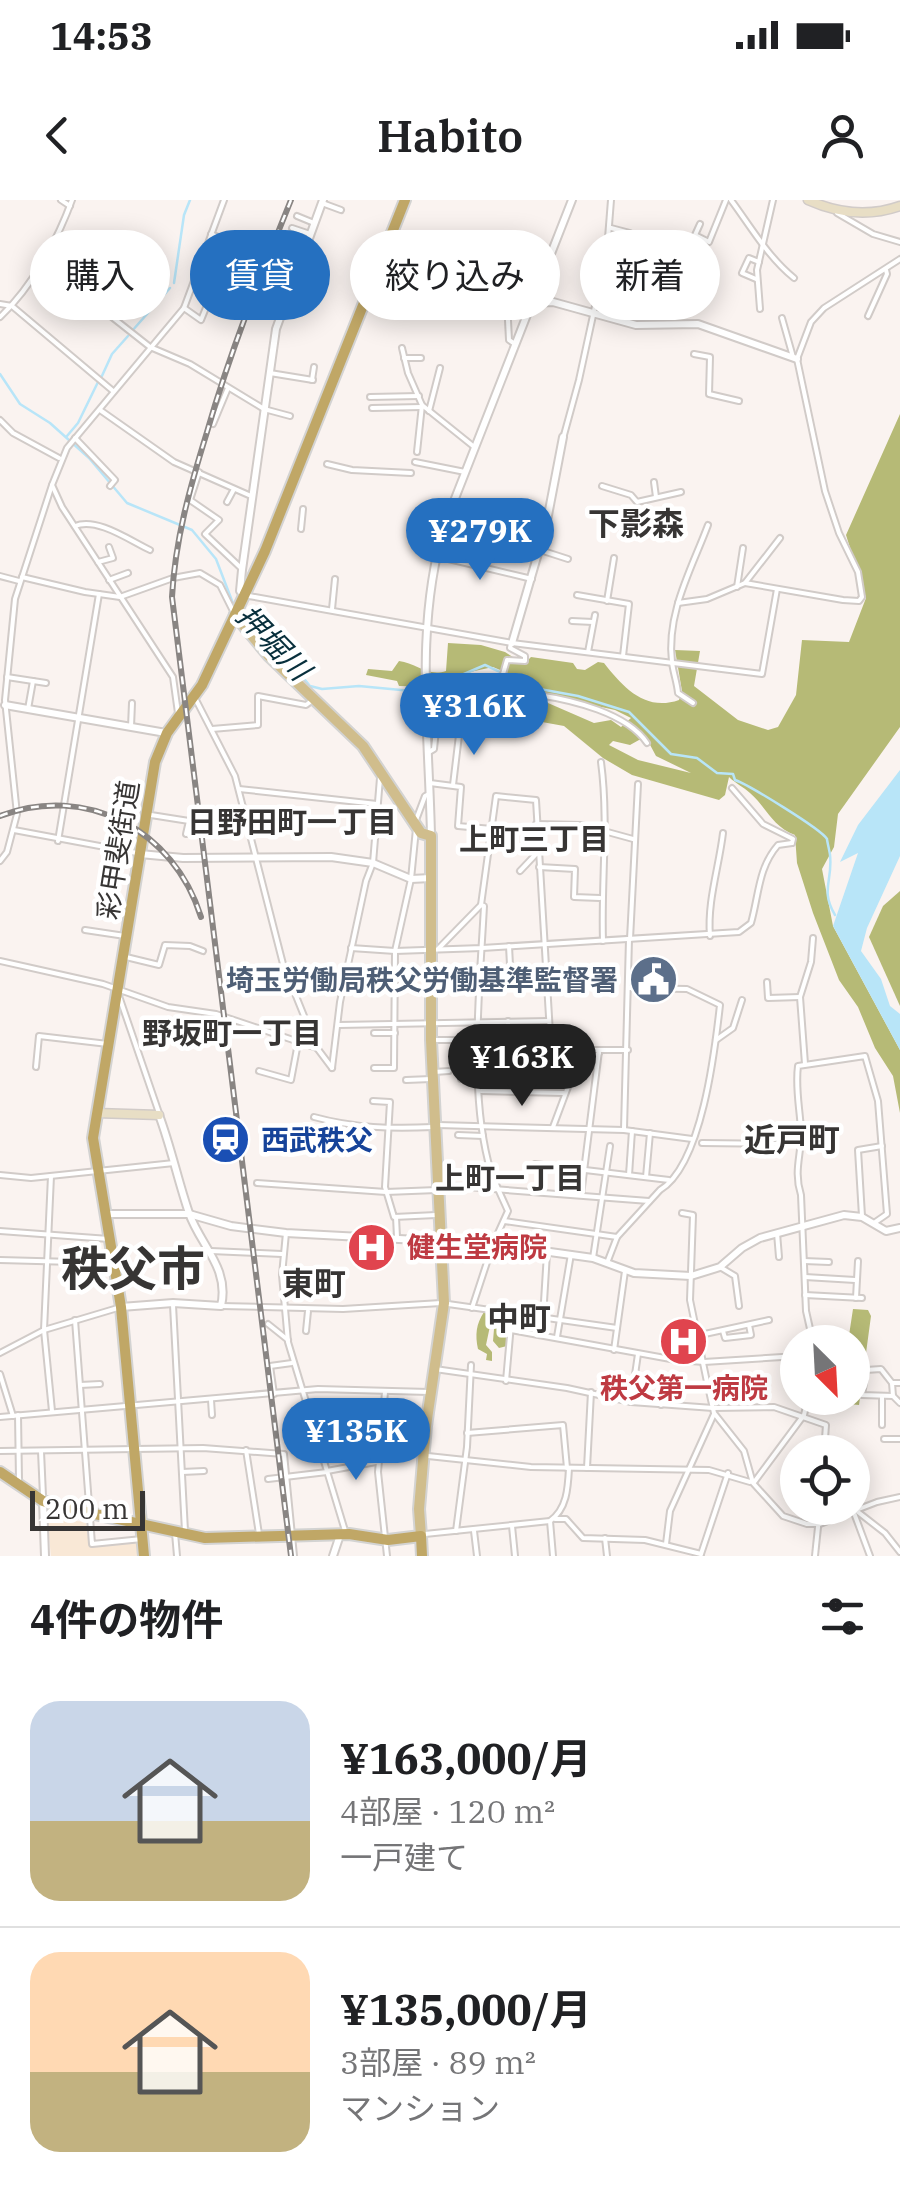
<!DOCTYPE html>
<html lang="ja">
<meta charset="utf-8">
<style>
body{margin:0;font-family:"IBM Plex Serif","Noto Sans JP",serif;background:#f6f6f6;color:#202124;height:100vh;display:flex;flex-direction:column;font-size:38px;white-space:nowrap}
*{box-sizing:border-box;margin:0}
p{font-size:32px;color:#757577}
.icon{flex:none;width:55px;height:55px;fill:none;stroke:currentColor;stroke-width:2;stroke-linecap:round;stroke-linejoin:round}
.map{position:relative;height:1356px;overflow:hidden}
.details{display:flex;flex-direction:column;background:#fff;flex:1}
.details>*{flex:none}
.guide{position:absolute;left:30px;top:30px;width:840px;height:90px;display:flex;gap:20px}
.needle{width:65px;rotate:156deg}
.tools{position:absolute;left:780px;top:1125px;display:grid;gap:20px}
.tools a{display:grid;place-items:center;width:90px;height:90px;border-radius:50%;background:#fff;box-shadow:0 5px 25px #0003;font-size:50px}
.scale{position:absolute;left:30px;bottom:25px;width:115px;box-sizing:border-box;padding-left:10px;border:5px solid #373534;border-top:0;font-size:28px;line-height:35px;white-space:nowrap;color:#373534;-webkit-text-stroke:8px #fff;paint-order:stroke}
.price{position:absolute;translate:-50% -85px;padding:0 22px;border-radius:35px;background:#2570c0;color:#fff;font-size:32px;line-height:65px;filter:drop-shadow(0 2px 5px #0008)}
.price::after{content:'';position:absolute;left:50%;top:60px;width:30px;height:22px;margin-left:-15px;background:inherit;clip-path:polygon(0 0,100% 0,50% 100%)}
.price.active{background:#222;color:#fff}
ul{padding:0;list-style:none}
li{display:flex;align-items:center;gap:30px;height:250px;padding:0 30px}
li+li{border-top:2px solid #e0e0e0}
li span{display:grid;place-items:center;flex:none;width:280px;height:200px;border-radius:30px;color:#555}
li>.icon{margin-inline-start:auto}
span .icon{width:120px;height:120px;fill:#fffc;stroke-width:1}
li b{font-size:42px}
h2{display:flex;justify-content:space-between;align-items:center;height:120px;padding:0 30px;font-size:42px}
.chip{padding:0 35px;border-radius:45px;background:#fff;box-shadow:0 5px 25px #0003;font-size:35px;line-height:90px}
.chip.active{background:#2570c0;color:#fff}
.status{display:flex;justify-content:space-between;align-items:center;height:70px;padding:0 50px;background:#fff;direction:ltr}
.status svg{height:28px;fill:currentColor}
header{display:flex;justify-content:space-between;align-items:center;height:130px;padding:0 30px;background:#fff;font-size:45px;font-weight:600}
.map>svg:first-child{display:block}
</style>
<div class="status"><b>14:53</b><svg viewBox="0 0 49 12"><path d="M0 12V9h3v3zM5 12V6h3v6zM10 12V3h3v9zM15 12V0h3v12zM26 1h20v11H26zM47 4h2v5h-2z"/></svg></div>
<header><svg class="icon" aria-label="back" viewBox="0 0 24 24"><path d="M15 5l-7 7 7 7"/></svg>Habito<svg class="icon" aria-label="person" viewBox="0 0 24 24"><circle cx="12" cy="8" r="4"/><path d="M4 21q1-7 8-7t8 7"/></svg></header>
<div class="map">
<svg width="900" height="1356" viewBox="0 0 900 1356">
<rect width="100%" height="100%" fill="#faf3f0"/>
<polygon fill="#f9e8d6" points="47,1318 86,1322 89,1345 135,1343 139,1346 140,1356 51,1356"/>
<g fill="#b6ba76" fill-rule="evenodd">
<path d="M900,214v313l-62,87 -4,33 -12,22 11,57 67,124v63l-7,-37 -18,-28 -17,-41 -19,-27 -26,-67 -16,-50 -2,-28c-23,-9 -28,-27 -45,-42 -6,-6 -14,-9 -21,-16l-4,18 -6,5 -87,-25 -29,-17 -39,-32 -22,-4 -4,-9 -25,-10 -8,-20 22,4 2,-5 -36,-15 -23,5 7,18 -4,11 -17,-9 -20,6 -3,-11 -34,-1 -2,-5 -31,-6 2,-6 24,2 7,-10c17,2 28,16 47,10l2,-28 33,2 24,7 19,12 7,-7 42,6 4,6 8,1 13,-8 6,1c19,24 41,49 75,37l3,-9 -7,-41 25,1 -6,35 44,34 30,10 10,-3 18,-32 6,-55 47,2 17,-44 -20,-63zM551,496l64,14 16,8 -10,9 -10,-7 -17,3 -46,-20 -2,-2zM639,540l9,1 8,15 35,17 -53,-13 -29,-15 4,-4 17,4z"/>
<polygon points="900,691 900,806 869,737 883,706"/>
<polygon points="853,1109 868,1110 871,1116 859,1205 849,1204 850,1198 852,1198 852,1142 848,1142"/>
<path d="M484,1112l26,2 -3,32 -8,2 -6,-7 1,-12 -4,-3 -4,19 6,7v9l-6,-1 1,-6 -9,-5c-3,-14 -2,-25 6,-37z"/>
</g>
<polygon fill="#b8e5f8" points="900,570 900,656 867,728 861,751 881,779 890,806 900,814 900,850 833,726 858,653 840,662 858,625"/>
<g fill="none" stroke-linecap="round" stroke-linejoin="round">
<g stroke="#b8e5f8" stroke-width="2.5">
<polyline points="174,83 184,15 190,0"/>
<polyline points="132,131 170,88"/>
<polyline points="0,174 20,204 50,223 89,258 127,303 192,330 216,359 234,406"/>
<polyline points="101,178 112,154 128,136"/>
<polyline points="67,236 78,223 98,182"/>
<polyline points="240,412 268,435 310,486 322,489 359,486 422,492"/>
<path d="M429,489l56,-24 49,23 44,8 51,16 42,42 26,4 20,15 16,1 2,6c14,5 86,49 92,59 0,2 3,14 3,16 3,26 -10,35 5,60"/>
</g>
<defs>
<g id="minor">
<polyline points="61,0 70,6"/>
<path d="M731,0c20,27 37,57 63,78"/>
<polyline points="322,3 341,10"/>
<polyline points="837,13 873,34 900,42"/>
<polyline points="297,16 314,23"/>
<polyline points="700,24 695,35 709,42 726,0"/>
<polyline points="292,28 310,34"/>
<polyline points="611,28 630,33"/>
<polyline points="211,34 235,44"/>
<polyline points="471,54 505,61 509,140 515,144"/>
<polyline points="274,59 299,66"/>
<polyline points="636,60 675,67"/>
<polyline points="37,68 86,105 98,106 150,147 190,164 264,209 290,216"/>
<polyline points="667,69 667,78 673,77"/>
<polyline points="280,72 295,77"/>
<polyline points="463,73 499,81 506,95"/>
<polyline points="756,79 742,73 749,58 759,62"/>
<polyline points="0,104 12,106 113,191"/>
<polyline points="184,108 201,120 214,88"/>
<polyline points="760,109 757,70 773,0"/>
<polyline points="868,116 887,74 886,70"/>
<path d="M0,117c32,-30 57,-76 72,-117"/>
<polyline points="782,118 793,157"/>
<polyline points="402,148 408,173 422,205 417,252"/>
<polyline points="694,154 710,157 709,194 739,201"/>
<polyline points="404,158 421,158"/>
<polyline points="270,173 313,180"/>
<polyline points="312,180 314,167"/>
<polyline points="370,197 419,196"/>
<polyline points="422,205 473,246"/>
<polyline points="372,208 422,207"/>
<polyline points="100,210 174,262 251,296"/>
<polyline points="429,211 440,168"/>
<polyline points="0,220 13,233 59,258"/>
<polyline points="213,224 228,188"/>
<polyline points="564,235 579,180 607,51 611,0"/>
<polyline points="75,238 115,280 110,286"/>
<polyline points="415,262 465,272"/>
<polyline points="327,264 352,270 411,273"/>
<polyline points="199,272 190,300 219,320 205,334 241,368"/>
<polyline points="654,282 656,297"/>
<polyline points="602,286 631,295 637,302 681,292"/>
<polyline points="227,302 234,289"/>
<path d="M75,326c22,-9 54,14 75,24"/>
<polyline points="301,329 303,309"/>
<polyline points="540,350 568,359"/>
<polyline points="440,357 532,379"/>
<polyline points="98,362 113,358 109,347"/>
<polyline points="0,376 19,381"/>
<polyline points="22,377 85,392 120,397 173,378 200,373 220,385 233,411"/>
<polyline points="109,380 128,373"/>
<polyline points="745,383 843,400 859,401 862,397 858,372 839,333 825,291 797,159 811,122 824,108 900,59"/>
<polyline points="737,387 743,348"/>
<polyline points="577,395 629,404 623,456"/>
<polyline points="249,396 512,443 762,474 777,389"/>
<polyline points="607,401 614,358"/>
<polyline points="678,403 707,399 745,383 780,338"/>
<polyline points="332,409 335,379"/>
<polyline points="572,421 593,422"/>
<polyline points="588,452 595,415"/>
<polyline points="7,477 46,483"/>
<path d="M499,488c14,7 25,4 39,7 34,5 89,18 109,48"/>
<polyline points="499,488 507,460 525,461 525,456 510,448 511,443"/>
<polyline points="195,498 235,576 283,764 317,848 332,868"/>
<path d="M693,503l-15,-10c-1,-11 -5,-21 -6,-31 -6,-49 20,-94 36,-137"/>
<polyline points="28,509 33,481"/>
<polyline points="178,513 173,477 62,307 52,285 67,248 184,108 224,0"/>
<polyline points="131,527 132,503"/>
<polyline points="212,529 258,525 258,496 306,505 314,499"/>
<polyline points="429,552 434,549 437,520 440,519 460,527 479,523 493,530 507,530 508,501 499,488"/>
<path d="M601,562c8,60 0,119 2,179"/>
<polyline points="430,583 461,587 458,626 492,629"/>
<polyline points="453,585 460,527"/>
<polyline points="732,588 763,624 793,639 792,643"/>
<polyline points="239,589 377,604"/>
<polyline points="151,615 189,621 186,634"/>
<polyline points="416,620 425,596 429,594"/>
<polyline points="536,624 582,625 633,639"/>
<polyline points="14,630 137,653"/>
<polyline points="58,641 99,394"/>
<polyline points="0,661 7,652 17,614 5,500 15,399 52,285"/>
<polyline points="539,667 575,669 574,697 600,698"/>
<polyline points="520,671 538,652"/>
<polyline points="85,730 125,736"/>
<path d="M710,736c-3,-34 9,-69 13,-103"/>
<polyline points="630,739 638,584"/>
<path d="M351,748l44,3 87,-3 257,-16 12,-9c8,-28 7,-55 27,-78l14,-2"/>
<polyline points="439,748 481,705"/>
<polyline points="126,757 159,765 165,745 190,746 203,751"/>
<polyline points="0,761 103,784 168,807 216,814 317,848"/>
<polyline points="767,782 768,798 800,797"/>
<polyline points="480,783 511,784 509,746"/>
<polyline points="120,799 159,913"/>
<polyline points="508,821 508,833 550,832"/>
<polyline points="339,825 549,821"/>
<polyline points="374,833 395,833"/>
<polyline points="433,840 479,840"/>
<polyline points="716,840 733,828 742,800"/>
<polyline points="481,847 506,848"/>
<polyline points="463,856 479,856"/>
<polyline points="479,864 515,865"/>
<polyline points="805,864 800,797 811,762 813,738"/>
<polyline points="36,867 39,836 108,844"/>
<polyline points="332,868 340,802 366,681 373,663 380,578"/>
<polyline points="374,868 394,868 395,751 411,679 416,629"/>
<polyline points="259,871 291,880 298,843"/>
<polyline points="434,872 449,871"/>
<polyline points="461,879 480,879"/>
<polyline points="406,880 431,879"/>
<polyline points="481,891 564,893"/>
<polyline points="373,901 390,902 385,987 394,1017 436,1015"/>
<path d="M314,917c40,11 78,12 119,10"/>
<polyline points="438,925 624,930 692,939"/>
<polyline points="553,927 571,879 599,853"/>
<polyline points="624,929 629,739"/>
<polyline points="458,935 483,936"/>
<polyline points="702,943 797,944"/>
<polyline points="535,964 669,980"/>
<polyline points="0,975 31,978 174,963"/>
<polyline points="629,975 632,931"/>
<polyline points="51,976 44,1130 52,1211"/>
<polyline points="646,977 650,933"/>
<polyline points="257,983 386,992 437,990"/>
<polyline points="440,985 649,1001"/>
<polyline points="581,995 599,851"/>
<polyline points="682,1013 693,1015 690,1100 707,1182 714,1213 744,1251 753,1283 783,1316 807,1324 820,1324 877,1302 900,1297"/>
<polyline points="862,1016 858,950 882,946"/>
<polyline points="396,1017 397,1037"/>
<polyline points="504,1021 617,1037"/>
<polyline points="0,1031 109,1039"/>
<polyline points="286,1033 282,1075 288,1142 346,1334"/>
<polyline points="777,1033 779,1057"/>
<polyline points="211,1051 282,1054"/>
<polyline points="593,1058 610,946"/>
<polyline points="0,1060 110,1063"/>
<polyline points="804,1061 829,1062"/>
<path d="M607,1063l10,-26 43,-47c42,-25 55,-140 60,-185l-33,-16 -59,-1"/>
<polyline points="720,1067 735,1076 739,1106"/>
<polyline points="805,1077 855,1080"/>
<polyline points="805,1095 862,1098"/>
<polyline points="856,1098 858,1061"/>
<polyline points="173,1105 185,1331"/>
<polyline points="221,1106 343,1109 441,1103 617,1128"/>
<path d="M472,1108l21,-64 15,-33c-7,-16 -16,-33 -20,-50 -19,-76 -8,-177 -4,-255l-3,-1 15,-109 40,4 15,250h77"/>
<polyline points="543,1118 547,1053"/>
<polyline points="75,1120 92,1344 142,1339"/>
<polyline points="268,1124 288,1140"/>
<polyline points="511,1130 676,1160 704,1162 798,1156"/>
<polyline points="306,1131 308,1111"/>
<polyline points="723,1131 725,1138 751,1135 749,1125"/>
<polyline points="700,1135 769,1120"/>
<polyline points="557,1137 571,1054"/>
<path d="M813,1142l-7,-31 -5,-116c-8,-25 1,-41 0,-64 -1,-22 -6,-43 -3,-65l67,-10 13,45 9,113 -13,9"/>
<polyline points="614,1150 625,1071"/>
<polyline points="0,1153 44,1130 121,1107"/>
<polyline points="435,1169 567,1188 631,1202 713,1208 774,1207 826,1225 824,1252"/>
<polyline points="0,1174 13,1216"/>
<polyline points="506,1181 512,1113"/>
<polyline points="892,1183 881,1169 866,1170 862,1195 893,1196"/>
<polyline points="900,1183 892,1183 893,1196 900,1203"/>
<polyline points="80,1185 100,1184"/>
<polyline points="385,1192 378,1272 387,1356"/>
<polyline points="274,1194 270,1166 292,1163"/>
<polyline points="211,1200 212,1215"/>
<polyline points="631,1202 638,1154"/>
<polyline points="661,1205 661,1184"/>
<polyline points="18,1215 19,1280"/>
<polyline points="0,1217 318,1189 429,1192"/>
<polyline points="882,1225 882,1196"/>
<polyline points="467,1233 563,1225 567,1268"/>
<polyline points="884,1239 900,1239"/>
<polyline points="319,1246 338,1233 382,1243 423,1247"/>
<polyline points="246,1250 259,1334"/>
<polyline points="0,1251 203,1248 284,1254 294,1356"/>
<polyline points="41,1251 43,1296"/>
<polyline points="428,1256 531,1267 709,1270 750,1282"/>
<polyline points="587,1268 591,1192"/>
<polyline points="327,1271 376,1262"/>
<polyline points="182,1272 204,1271"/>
<polyline points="268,1279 327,1272"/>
<polyline points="755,1281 804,1215 808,1198"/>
<polyline points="858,1312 885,1333 900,1352"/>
<polyline points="854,1313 870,1356"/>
<polyline points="555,1319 566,1319 583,1338 645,1340 701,1354"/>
<polyline points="550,1321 553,1356"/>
<polyline points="512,1326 515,1356"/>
<polyline points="456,1331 467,1247 471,1165"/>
<polyline points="474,1331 477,1356"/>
<polyline points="175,1333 177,1356"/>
<path d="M425,1334l125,-13c17,-12 18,-33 19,-53"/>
<polyline points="605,1338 607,1356"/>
<polyline points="666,1344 670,1311 714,1214"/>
<polyline points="701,1354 728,1273"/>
<polyline points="815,1356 820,1308"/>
</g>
<g id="tertiary">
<polyline points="376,75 494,105 553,102 636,125 698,124 797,159"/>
<polyline points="243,394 240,391 242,370 276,129 323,0"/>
<polyline points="512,443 546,326 563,237"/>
<polyline points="5,505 166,533"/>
<path d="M431,636c-2,-104 -17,-211 14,-312l127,-324"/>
<polyline points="140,654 183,658 331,657 373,663 411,679 431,678"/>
<polyline points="105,1014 189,1014 231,1026 286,1033 493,1044 593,1058 634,1073 691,1076 720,1067 742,1048 760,1038 844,1015 862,1017 886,1031 900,1028"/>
<path d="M121,1107l52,-4 48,3c9,-38 -21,-61 -32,-93 -11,-32 -18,-66 -30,-98"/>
<polyline points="43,1301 45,1356"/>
<polyline points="333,1356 340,1335"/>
</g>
<g id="secondary">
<path d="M808,0c29,13 61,17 92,6"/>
<polyline points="96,913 159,915"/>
</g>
<polyline id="primary" points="235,415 269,456 363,546 421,633 431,636 431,840 444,1103 426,1226 419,1309 421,1336"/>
<g id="trunk">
<polyline points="0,1272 43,1301 58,1306 205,1338 349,1334 388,1340 421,1336 422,1356"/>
<polyline points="144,1356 121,1107 93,938 155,562 167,533 202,485 265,351 405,0"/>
</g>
</defs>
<use href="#minor" stroke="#d1cbc8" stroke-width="8"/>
<use href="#tertiary" stroke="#d1cbc8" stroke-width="10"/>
<use href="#secondary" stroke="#d1cbc8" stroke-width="11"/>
<use href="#primary" stroke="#d3d3d2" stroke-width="14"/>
<use href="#trunk" stroke="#d3d3d2" stroke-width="14"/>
<use href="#minor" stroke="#fff" stroke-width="4"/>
<use href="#tertiary" stroke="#fff" stroke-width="6"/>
<use href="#secondary" stroke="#e8dec5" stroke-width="8"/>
<use href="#primary" stroke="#d0bd8c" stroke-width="10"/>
<use href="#trunk" stroke="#c0a766" stroke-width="10"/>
<defs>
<g id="rail">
<path d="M291,0c-31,77 -61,152 -84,232 -17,55 -32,108 -35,165l119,959"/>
<path d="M0,616c86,-33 174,14 201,101"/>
</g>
</defs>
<use href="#rail" stroke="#898583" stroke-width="6"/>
<use href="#rail" stroke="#fff" stroke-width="2.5" stroke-dasharray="8" stroke-linecap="butt"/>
</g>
<defs>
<symbol id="civic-disc" viewBox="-11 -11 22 22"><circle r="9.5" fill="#5c6f8a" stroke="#fff"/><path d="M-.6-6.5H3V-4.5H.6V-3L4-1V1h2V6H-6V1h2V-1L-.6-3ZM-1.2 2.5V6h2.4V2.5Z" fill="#fff"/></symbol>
<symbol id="station-disc" viewBox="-11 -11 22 22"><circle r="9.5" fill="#1a4fb4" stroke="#fff"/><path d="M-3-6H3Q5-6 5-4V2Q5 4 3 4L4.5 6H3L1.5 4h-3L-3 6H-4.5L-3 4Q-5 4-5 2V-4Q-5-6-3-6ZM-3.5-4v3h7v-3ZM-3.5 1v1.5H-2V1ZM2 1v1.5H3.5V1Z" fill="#fff"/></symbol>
<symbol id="hospital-disc" viewBox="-11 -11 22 22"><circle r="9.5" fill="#e0444e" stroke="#fff"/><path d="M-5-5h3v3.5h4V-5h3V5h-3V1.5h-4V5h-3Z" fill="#fff"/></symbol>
</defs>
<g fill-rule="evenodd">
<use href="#civic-disc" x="626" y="752" width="55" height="55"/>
<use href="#station-disc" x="198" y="912" width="55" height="55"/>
<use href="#hospital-disc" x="344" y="1020" width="55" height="55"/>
<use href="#hospital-disc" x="656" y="1114" width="55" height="55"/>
</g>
<g text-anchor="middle" stroke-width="9" stroke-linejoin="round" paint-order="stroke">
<g font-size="28" fill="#373534" stroke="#fff">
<text transform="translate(118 650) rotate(-81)" y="10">彩甲斐街道</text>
</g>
<g font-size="28" font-weight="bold" fill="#4e5e75" stroke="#fff" text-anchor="end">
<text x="618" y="790">埼玉労働局秩父労働基準監督署</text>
</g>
<g font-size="28" font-weight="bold" fill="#164399" stroke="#fff" text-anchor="start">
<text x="261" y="950">西武秩父</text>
</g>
<g font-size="28" font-weight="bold" fill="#be3a42" stroke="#fff" text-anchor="start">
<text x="407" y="1057">健生堂病院</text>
<text x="684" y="1198" text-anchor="middle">秩父第一病院</text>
</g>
<g font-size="30" font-style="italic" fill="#082f3c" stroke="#fff">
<text transform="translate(273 443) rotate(46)" y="10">押堀川</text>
</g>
<g font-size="30" font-weight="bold" fill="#373534" stroke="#fff">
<text x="292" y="633">日野田町一丁目</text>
<text x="534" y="650">上町三丁目</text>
<text x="232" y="844">野坂町一丁目</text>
<text x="510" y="989">上町一丁目</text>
</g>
<g font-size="32" font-weight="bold" fill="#373534" stroke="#fff">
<text x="636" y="335">下影森</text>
<text x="792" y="951">近戸町</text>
<text x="314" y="1095">東町</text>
<text x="519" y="1130">中町</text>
</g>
<g font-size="48" font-weight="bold" fill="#373534" stroke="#fff">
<text x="133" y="1086">秩父市</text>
</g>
</g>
</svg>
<div class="tools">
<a><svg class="needle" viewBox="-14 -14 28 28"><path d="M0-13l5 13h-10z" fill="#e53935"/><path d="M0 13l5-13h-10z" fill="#757577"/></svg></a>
<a><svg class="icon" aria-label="locate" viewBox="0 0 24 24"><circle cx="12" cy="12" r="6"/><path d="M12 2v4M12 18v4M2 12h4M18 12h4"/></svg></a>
</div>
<div class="scale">200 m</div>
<b class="price" style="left:480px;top:383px">¥279K</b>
<b class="price" style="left:474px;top:558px">¥316K</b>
<b class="price active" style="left:522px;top:909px">¥163K</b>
<b class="price" style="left:356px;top:1283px">¥135K</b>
<div class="guide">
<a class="chip">購入</a>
<a class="chip active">賃貸</a>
<a class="chip">絞り込み</a>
<a class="chip">新着</a>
</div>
</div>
<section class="details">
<h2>4件の物件<svg class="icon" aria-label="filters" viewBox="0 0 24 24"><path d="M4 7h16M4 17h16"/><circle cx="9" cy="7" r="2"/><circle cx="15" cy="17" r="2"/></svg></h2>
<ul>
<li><span style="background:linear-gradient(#c9d6e8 60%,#c2b280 0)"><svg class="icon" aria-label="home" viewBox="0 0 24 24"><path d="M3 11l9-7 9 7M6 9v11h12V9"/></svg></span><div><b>¥163,000/月</b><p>4部屋 · 120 m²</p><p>一戸建て</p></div></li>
<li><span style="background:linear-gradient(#ffd9b3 60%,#c2b280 0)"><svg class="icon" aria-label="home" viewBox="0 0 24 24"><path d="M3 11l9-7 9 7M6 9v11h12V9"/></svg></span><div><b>¥135,000/月</b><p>3部屋 · 89 m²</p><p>マンション</p></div></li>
</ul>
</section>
